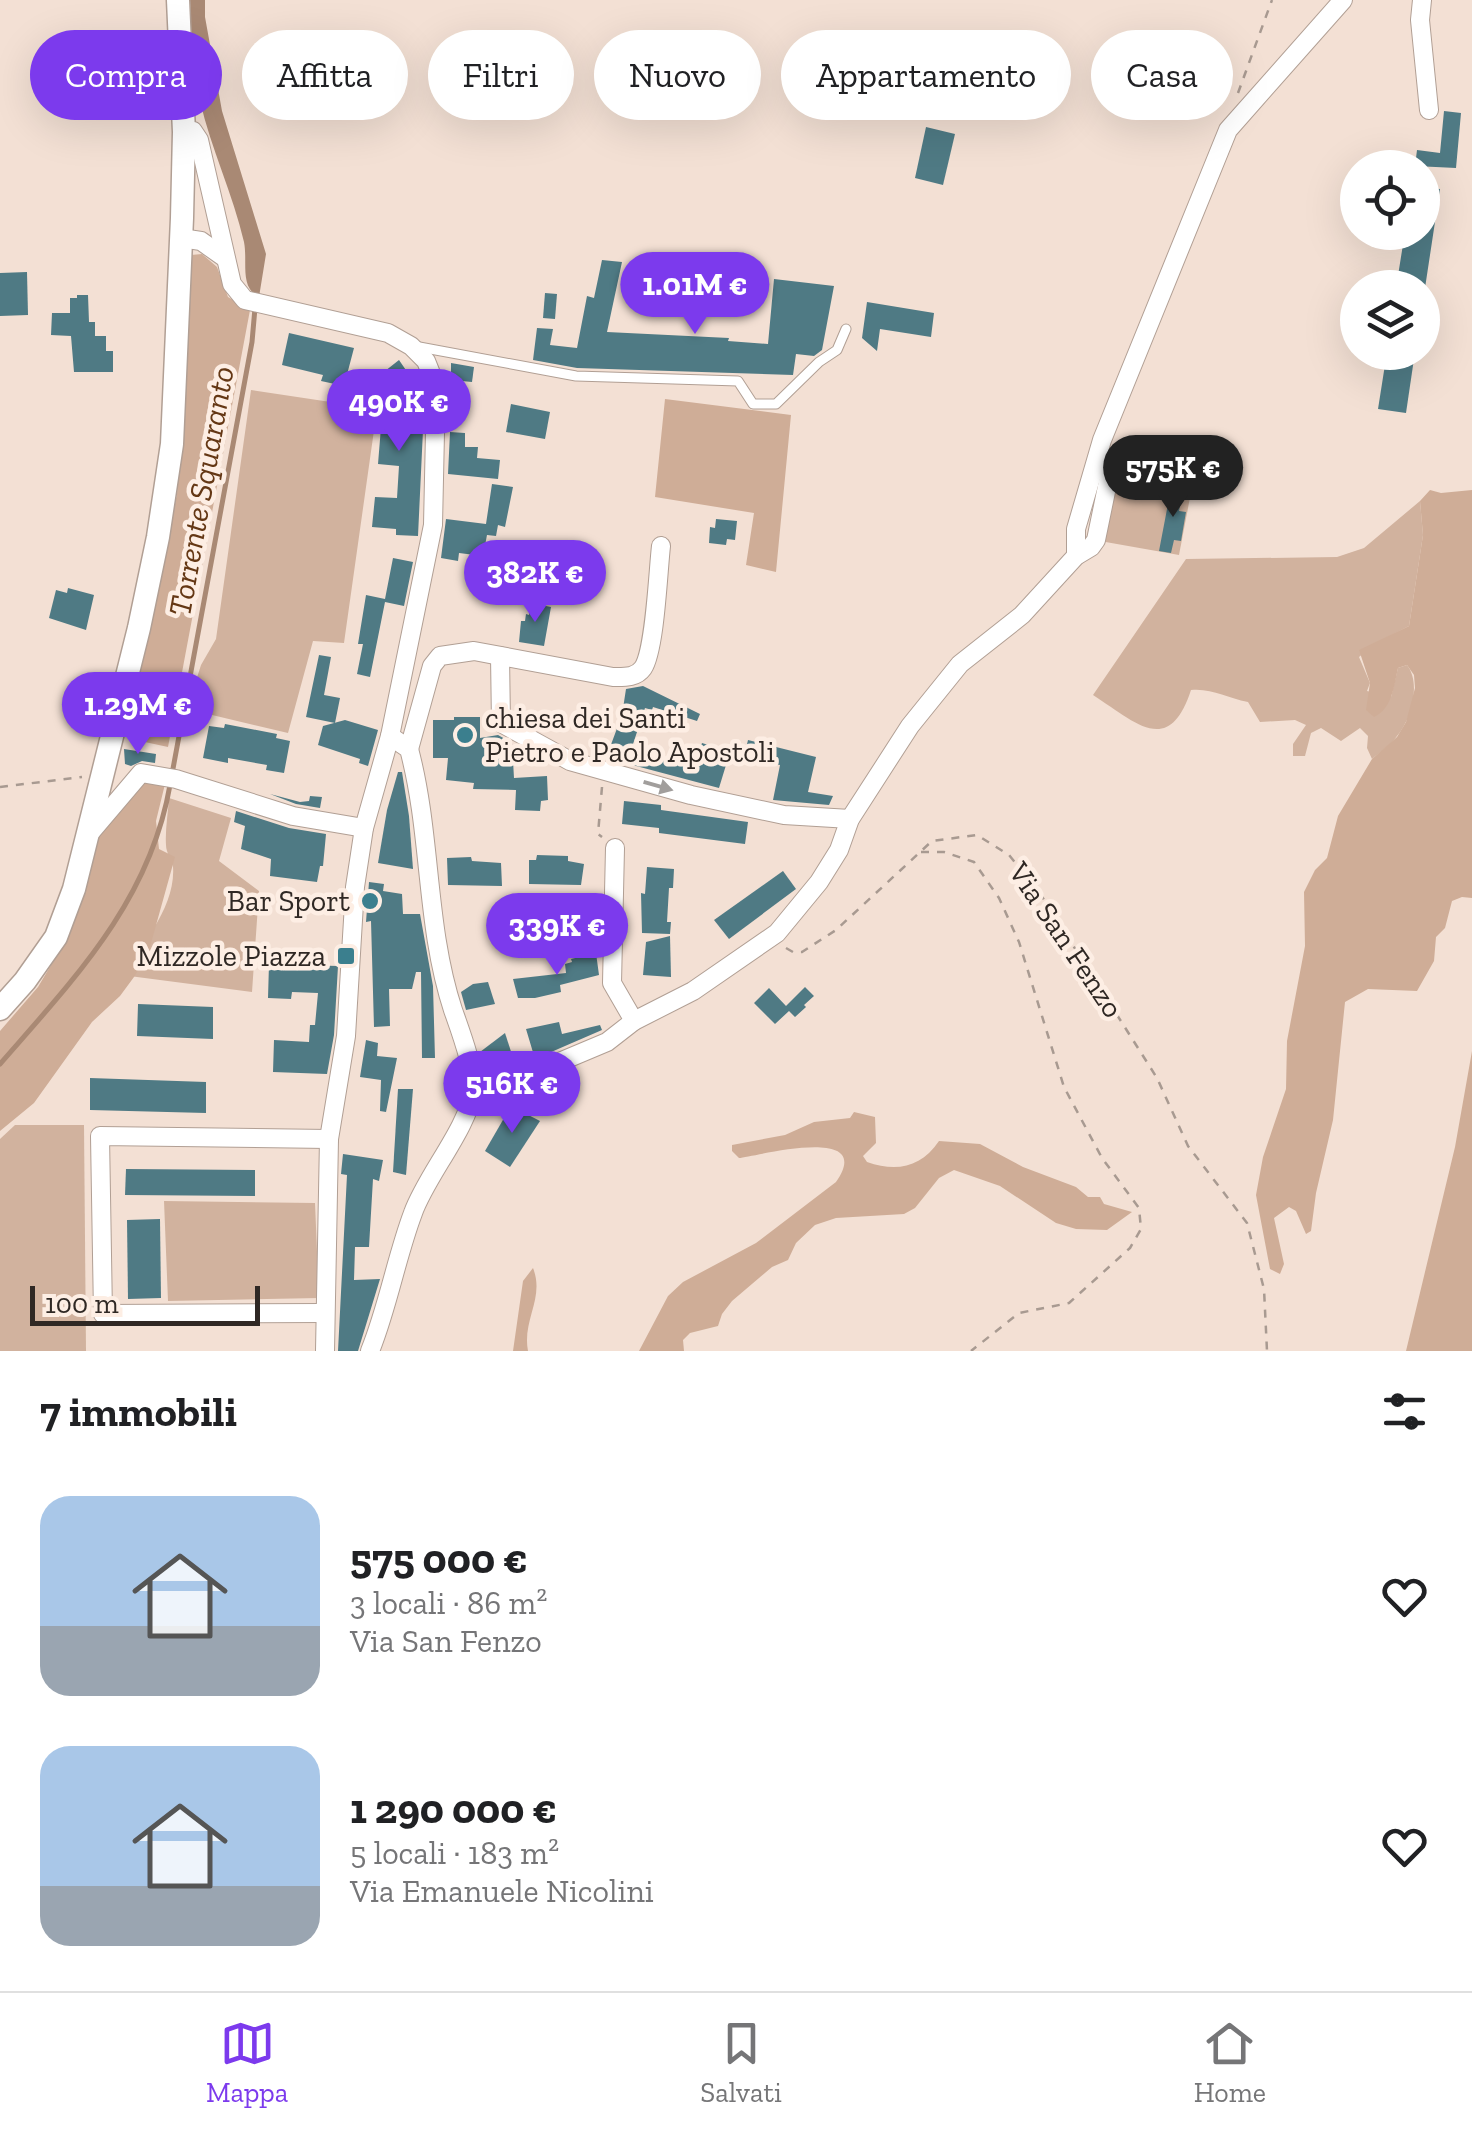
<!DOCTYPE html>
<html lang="it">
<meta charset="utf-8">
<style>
body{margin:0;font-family:"Zilla Slab",serif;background:#f2f2f2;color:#202124;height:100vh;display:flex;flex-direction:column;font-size:38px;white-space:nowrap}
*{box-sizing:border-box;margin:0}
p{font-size:32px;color:#757577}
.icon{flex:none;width:55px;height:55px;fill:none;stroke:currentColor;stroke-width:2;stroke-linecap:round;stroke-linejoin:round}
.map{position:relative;height:1351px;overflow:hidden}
.side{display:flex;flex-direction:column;background:#fff;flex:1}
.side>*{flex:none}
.hud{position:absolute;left:30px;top:30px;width:1412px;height:90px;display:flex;gap:20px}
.controls{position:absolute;left:1340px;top:150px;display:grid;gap:20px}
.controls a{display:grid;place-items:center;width:100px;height:100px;border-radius:50%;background:#fff;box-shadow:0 10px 40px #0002;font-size:50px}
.scale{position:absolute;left:30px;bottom:25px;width:230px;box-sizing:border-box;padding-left:10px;border:5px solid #2f2824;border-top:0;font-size:28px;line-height:35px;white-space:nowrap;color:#2f2824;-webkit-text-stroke:8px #fdeee4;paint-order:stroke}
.price{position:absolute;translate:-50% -85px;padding:0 22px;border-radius:35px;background:#7c3aed;color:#fff;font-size:32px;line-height:65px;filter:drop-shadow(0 2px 5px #0008)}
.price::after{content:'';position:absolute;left:50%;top:60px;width:30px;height:22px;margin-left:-15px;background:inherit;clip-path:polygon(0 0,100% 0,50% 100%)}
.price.active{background:#222;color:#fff}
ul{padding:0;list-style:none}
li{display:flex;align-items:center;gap:30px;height:250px;padding:0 40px}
li span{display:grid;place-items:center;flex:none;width:280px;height:200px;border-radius:30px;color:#555}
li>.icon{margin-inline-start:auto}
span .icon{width:120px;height:120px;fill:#fffc;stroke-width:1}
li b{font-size:42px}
h2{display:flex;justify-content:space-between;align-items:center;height:120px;padding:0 40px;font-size:42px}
.tag{padding:0 35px;border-radius:45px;background:#fff;box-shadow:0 10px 40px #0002;font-size:35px;line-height:90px}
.tag.active{background:#7c3aed;color:#fff}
.menu{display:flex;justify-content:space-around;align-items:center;height:140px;border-top:2px solid #e0e0e0;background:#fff;font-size:28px;color:#757577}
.menu a{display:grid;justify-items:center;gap:5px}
.menu .active{color:#7c3aed}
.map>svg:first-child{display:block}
</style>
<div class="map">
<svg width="1472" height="1351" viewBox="0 0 1472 1351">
<rect width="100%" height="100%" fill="#f3e0d4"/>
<g fill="#d1b29e">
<polygon points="251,390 377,409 344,643 313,641 288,733 187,709 201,665 216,639"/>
<polygon points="1116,473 1192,487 1179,555 1100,541"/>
<path d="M1420,501l3,34 -14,91 -33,17 -17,14 11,26 -3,8 24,6 7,-29 9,-3c14,18 5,53 -10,71 -6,9 -17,16 -25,23l-5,-11 1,-12 -8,-8 -19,13 -20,-13 -10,5 -6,23h-12v-12l13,-19 -11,-5 -35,2 -12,-20c-21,-4 -36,-14 -57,-12 -22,68 -56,32 -98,5l93,-136 151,-2 27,-9z"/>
<path d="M169,798l62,20 -12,43 40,30 -7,101 -138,-18c27,-22 62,-69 59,-107 -1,-7 -7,-14 -7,-22 -1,-15 2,-31 3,-47z"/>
<polygon points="15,1125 84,1125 86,1351 0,1351 0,1139"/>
<polygon points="164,1201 315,1203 319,1298 168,1301"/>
</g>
<g fill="#cfad97">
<polygon points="202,254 217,267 228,297 250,310 168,747 131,739 137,687 177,494 191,255"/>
<polygon points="665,399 791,415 776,572 746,565 754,513 655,497"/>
<path d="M1430,490l11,3 31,-3v408l-10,-1 -10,4 -7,27 -9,9 -2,24 -17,30 -49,-2 -23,13 -12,118 -17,73 -5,38 -5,3 -10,-23 -7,-4 -15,11 10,46 -4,10 -10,-5 -14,-74 7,-38 23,-68 1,-48 18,-95 -1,-54 11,-22 12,-12 11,-42 34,-57 25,-22 9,-15 9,-34 -1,-13 -7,-10 -9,3c-4,18 -6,41 -24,49l-8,-7 4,-27 -11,-33 50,-24 14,-91 -3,-34z"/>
<polygon points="144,778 165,784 156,821 159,849 175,857 148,954 134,977 120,996 92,1022 34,1103 0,1131 0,1031 38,987 63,945 98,831"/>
<polygon points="1472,1051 1472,1351 1406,1351 1455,1147"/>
<path d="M854,1112l21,5 1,26 -13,13 4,6c29,10 54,6 72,-21l41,3 43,23 53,20 12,10h12l4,7 28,8 -25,18 -31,-1 -20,-6 -56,-37 -46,-16 -15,8 -24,30 -11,6 -68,4 -21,7 -19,18 -8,17 -16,7 -40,34 -10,13 -4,12 -28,7 -7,7 1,11h-45l29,-55 15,-14 73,-39 80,-61c41,-59 -82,-25 -97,-24l-7,-7v-6l53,-10 29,-13 36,-4z"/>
<path d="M533,1268c12,30 -11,52 -5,83h-15l10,-70z"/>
</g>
<path fill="#a98974" d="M190,0h15v17l17,94 44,143 -7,43c-20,-10 -11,-35 -15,-55 -11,-48 -33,-93 -44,-141 -7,-34 -9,-67 -10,-101z"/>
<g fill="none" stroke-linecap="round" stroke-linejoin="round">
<g stroke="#a98974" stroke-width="5">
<polyline points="172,774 252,342 255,308"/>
<path d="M0,1064c74,-85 150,-163 170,-279"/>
</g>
</g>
<g fill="#4f7a84">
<polygon points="1444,111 1461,113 1456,168 1415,166 1417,150 1440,153"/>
<polygon points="926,127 955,134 943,185 915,178"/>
<polygon points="1422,187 1440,189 1425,288 1396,288 1405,232 1422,232"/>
<polygon points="602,260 622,262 607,332 729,338 728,341 768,344 774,279 834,286 822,350 814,356 796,354 793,375 577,368 533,360 537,328 553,329 550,345 577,348 587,296 594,298"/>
<polygon points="27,272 28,315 0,316 0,273"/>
<polygon points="545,293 557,294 555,319 543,318"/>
<polygon points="77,295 88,295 89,322 95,322 95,336 106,336 106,351 113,351 113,372 74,372 71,336 51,335 52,313 70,313 70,298 77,298"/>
<polygon points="867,302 934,313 931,337 880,329 877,351 862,338"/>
<polygon points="289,333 354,348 344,386 321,381 323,375 282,365"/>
<polygon points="1387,352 1415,352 1406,413 1378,409"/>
<polygon points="399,360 423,395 382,428 423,430 418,536 396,535 396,529 372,527 375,497 397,498 399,466 378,464 382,415 370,402 386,381 380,375"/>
<polygon points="451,363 474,367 472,382 451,380"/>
<polygon points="511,404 550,412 545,439 506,432"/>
<polygon points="450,432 465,433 465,447 478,447 477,458 500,460 498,479 448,474"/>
<polygon points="1172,483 1184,485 1179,511 1186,512 1181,541 1174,540 1171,553 1159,551"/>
<polygon points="492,484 513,487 505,527 498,525 496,536 487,535 483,556 459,553 458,561 441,558 446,519 486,524"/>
<polygon points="716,519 737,521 735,540 727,539 726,545 709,543 710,527 715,528"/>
<polygon points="393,558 413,562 404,606 385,602 370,677 357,674 363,644 358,644 366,595 385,599"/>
<polygon points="68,588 94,595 86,630 49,618 56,590 67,593"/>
<polygon points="531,603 551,607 544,646 519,642 521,621 525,621 526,614 529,615"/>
<polygon points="319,655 331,657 324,695 340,698 335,723 306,717"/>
<polygon points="643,686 700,714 697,721 653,707 652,710 645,708 632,747 693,767 702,743 730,752 719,788 606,758 622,715 626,689"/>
<polygon points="454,717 480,717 480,738 498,735 512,743 514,778 547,776 548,800 541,801 540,811 515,810 516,790 473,789 474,783 446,780 448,758 433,758 433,720 454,720"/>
<polygon points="345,720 378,730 368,766 359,763 360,759 318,745 323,726"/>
<polygon points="225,724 277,734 276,738 290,741 284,773 266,770 267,765 228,758 228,763 203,758 209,726 224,728"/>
<polygon points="748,740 816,757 808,792 833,796 829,805 773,800 780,765 744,757"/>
<polygon points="124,749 156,754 155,763 142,761 131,766 125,764"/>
<polygon points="398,772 402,772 409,816 413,869 378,863 387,810"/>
<polygon points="270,794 300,802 309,801 310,796 322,797 320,808 296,804"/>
<polygon points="624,801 661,805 661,810 748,822 745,844 659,833 659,828 622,824"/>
<polygon points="236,811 289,828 326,834 323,866 320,866 317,882 270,876 271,859 241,849 245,826 234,822"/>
<polygon points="537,855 568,856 568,861 584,864 581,885 529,884 529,860 536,860"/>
<polygon points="471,857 472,861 501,863 502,886 448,885 447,858"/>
<polygon points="647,867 674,869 673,888 669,888 667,922 671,922 670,934 642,933 641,893 645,894"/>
<polygon points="783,871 796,889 729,939 714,920"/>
<polygon points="369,882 384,884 383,891 402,894 403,914 420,914 433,986 435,1058 422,1058 421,972 416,972 412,989 389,989 390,1026 374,1027 371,921 366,922"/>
<polygon points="588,906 588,932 494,937 494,913 521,913 521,911 533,910 533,907"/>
<polygon points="670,936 671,977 643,975 646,942"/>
<polygon points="596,953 599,975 560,985 561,992 535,998 518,998 513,979 566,973 565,964 572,962 571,959"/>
<polygon points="269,964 338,966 334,1035 327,1074 273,1072 274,1040 309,1042 310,1025 315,1025 318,993 292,992 291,999 268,998"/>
<polygon points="488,982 495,1004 466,1010 461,992 473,984"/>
<polygon points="805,987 814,996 804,1005 806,1007 795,1017 789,1011 775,1024 754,1003 769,988 786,1006"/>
<polygon points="138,1004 213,1007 213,1039 137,1036"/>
<polygon points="559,1022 562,1034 600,1025 602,1030 535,1059 526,1029"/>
<polygon points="505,1033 516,1067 485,1073 480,1052"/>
<polygon points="366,1040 378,1043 377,1056 397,1058 386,1112 380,1111 381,1080 360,1077"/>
<polygon points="90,1078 206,1082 206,1113 90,1110"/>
<polygon points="398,1089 413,1089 406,1175 393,1172"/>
<polygon points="511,1106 540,1121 510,1167 485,1151"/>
<polygon points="343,1154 383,1160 379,1181 373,1179 369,1247 355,1247 354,1280 380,1279 358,1351 338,1351 347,1175 341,1174"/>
<polygon points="126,1169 255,1170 255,1196 125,1195"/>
<polygon points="160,1219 161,1298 128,1299 127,1220"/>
</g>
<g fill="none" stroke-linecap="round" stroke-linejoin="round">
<defs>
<polyline id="service" points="414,346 576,376 738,381 753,404 776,404 819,362 837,350 846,329"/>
<g id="minor">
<polyline points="1422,0 1420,20 1429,110"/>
<polyline points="184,132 193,131 199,140 232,284 245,300 388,333 411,346 426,361 436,386 433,525 390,736 364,828 355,887 346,1036 329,1139 325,1351"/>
<polyline points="181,238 201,241 225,258"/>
<polyline points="1076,556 1076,529 1102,440 1228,130 1343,0"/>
<polyline points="500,656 501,723 570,761 691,795 784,815 850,819"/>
<path d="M409,749l23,-83 8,-10 34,-5 139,26c11,0 23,1 30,-9 12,-18 15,-96 18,-122"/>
<polyline points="90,833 141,773 176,779 293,816 364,828"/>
<polyline points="615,848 612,983 634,1021"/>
<polyline points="474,1088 519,1079 607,1042 634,1021 693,991 777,933 819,882 839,850 850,819 910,726 960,664 1022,615 1076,556 1091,547 1096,540 1110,472"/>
<polyline points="325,1313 103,1314 100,1136 329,1139"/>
<path d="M370,1351c18,-44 26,-93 43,-138 13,-37 55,-85 60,-122 3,-19 -13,-61 -20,-81 -28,-85 -21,-175 -44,-261l-19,-13"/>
</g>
<polyline id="tertiary" points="0,1009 25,981 56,937 74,889 139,628 158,537 172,444 182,218 184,132 178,0"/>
</defs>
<use href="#service" stroke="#b19f94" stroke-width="11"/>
<use href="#minor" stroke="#b19f94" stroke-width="20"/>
<use href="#tertiary" stroke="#b19f94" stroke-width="25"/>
<g stroke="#a89a91" stroke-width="2.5" stroke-dasharray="8 8" stroke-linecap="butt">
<polyline points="1238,93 1272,0"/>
<polyline points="0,787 82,777"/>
<polyline points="602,787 598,834 602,837"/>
<polyline points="921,852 944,852 974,862 999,898 1019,942 1064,1087 1102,1158 1139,1208 1141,1229 1130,1248 1069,1303 1019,1313 971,1351"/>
<polyline points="786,948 793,952 802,952 836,930 932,841 977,835 1009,855 1041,895 1157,1078 1188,1146 1247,1223 1264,1289 1267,1351"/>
</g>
<use href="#service" stroke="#fff" stroke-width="9"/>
<use href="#minor" stroke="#fff" stroke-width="18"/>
<use href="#tertiary" stroke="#fff" stroke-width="22"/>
</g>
<defs><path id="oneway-solid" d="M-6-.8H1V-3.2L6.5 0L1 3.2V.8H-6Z" transform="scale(2.5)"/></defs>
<use fill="#a19e9c" href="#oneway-solid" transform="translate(658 786) rotate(16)"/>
<g fill="#3b7f8e" stroke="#fdeee4" stroke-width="4">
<circle cx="465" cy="735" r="10"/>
<circle cx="370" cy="901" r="10"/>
<rect x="336" y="946" width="20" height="20" rx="5"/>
</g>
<g text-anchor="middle" stroke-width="9" stroke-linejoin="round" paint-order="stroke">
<g font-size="30" fill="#2f2824" stroke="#fdeee4" text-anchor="end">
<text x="485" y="728" text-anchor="start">chiesa dei Santi<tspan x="485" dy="34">Pietro e Paolo Apostoli</tspan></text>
<text x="350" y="911">Bar Sport</text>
<text x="326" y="966">Mizzole Piazza</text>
</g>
<g font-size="30" fill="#2f2824" stroke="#fdeee4">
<text transform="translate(1066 940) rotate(56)" y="10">Via San Fenzo</text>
</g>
<g font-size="32" font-style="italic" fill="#643714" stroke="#fdeee4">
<text transform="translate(201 491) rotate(-80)" y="11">Torrente Squaranto</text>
</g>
</g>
</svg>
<div class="controls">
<a><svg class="icon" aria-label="locate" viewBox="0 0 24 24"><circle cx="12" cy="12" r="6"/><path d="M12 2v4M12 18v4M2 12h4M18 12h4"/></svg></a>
<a><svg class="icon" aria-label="layers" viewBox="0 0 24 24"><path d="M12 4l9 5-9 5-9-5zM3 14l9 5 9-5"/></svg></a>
</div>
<div class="scale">100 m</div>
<b class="price" style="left:695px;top:337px">1.01M €</b>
<b class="price" style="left:399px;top:454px">490K €</b>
<b class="price active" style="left:1173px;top:520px">575K €</b>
<b class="price" style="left:535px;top:625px">382K €</b>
<b class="price" style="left:138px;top:757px">1.29M €</b>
<b class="price" style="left:557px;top:978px">339K €</b>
<b class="price" style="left:512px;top:1136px">516K €</b>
<div class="hud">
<a class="tag active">Compra</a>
<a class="tag">Affitta</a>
<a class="tag">Filtri</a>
<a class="tag">Nuovo</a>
<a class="tag">Appartamento</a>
<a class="tag">Casa</a>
</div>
</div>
<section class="side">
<h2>7 immobili<svg class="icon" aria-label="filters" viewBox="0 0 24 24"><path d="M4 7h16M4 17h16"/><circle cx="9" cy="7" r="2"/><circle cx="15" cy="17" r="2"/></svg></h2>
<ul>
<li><span style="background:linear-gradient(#a9c7e8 65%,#9aa5b1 0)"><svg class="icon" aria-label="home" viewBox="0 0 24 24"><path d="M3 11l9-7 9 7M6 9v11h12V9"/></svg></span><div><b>575 000 €</b><p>3 locali · 86 m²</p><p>Via San Fenzo</p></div><svg class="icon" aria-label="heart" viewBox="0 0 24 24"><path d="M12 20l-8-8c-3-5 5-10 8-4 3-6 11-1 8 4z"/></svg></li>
<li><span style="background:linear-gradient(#a9c7e8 70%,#9aa5b1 0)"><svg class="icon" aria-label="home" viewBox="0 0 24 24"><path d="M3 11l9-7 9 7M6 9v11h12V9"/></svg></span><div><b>1 290 000 €</b><p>5 locali · 183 m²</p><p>Via Emanuele Nicolini</p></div><svg class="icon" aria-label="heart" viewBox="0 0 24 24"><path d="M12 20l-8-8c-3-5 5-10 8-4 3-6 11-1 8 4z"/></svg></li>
</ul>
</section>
<nav class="menu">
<a class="active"><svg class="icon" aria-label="map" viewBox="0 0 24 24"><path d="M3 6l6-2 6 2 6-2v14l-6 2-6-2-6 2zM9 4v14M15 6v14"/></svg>Mappa</a>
<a><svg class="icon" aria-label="saved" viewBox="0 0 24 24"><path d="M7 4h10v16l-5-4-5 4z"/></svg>Salvati</a>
<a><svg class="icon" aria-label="home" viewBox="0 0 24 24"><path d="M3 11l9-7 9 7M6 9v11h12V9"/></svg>Home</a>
</nav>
